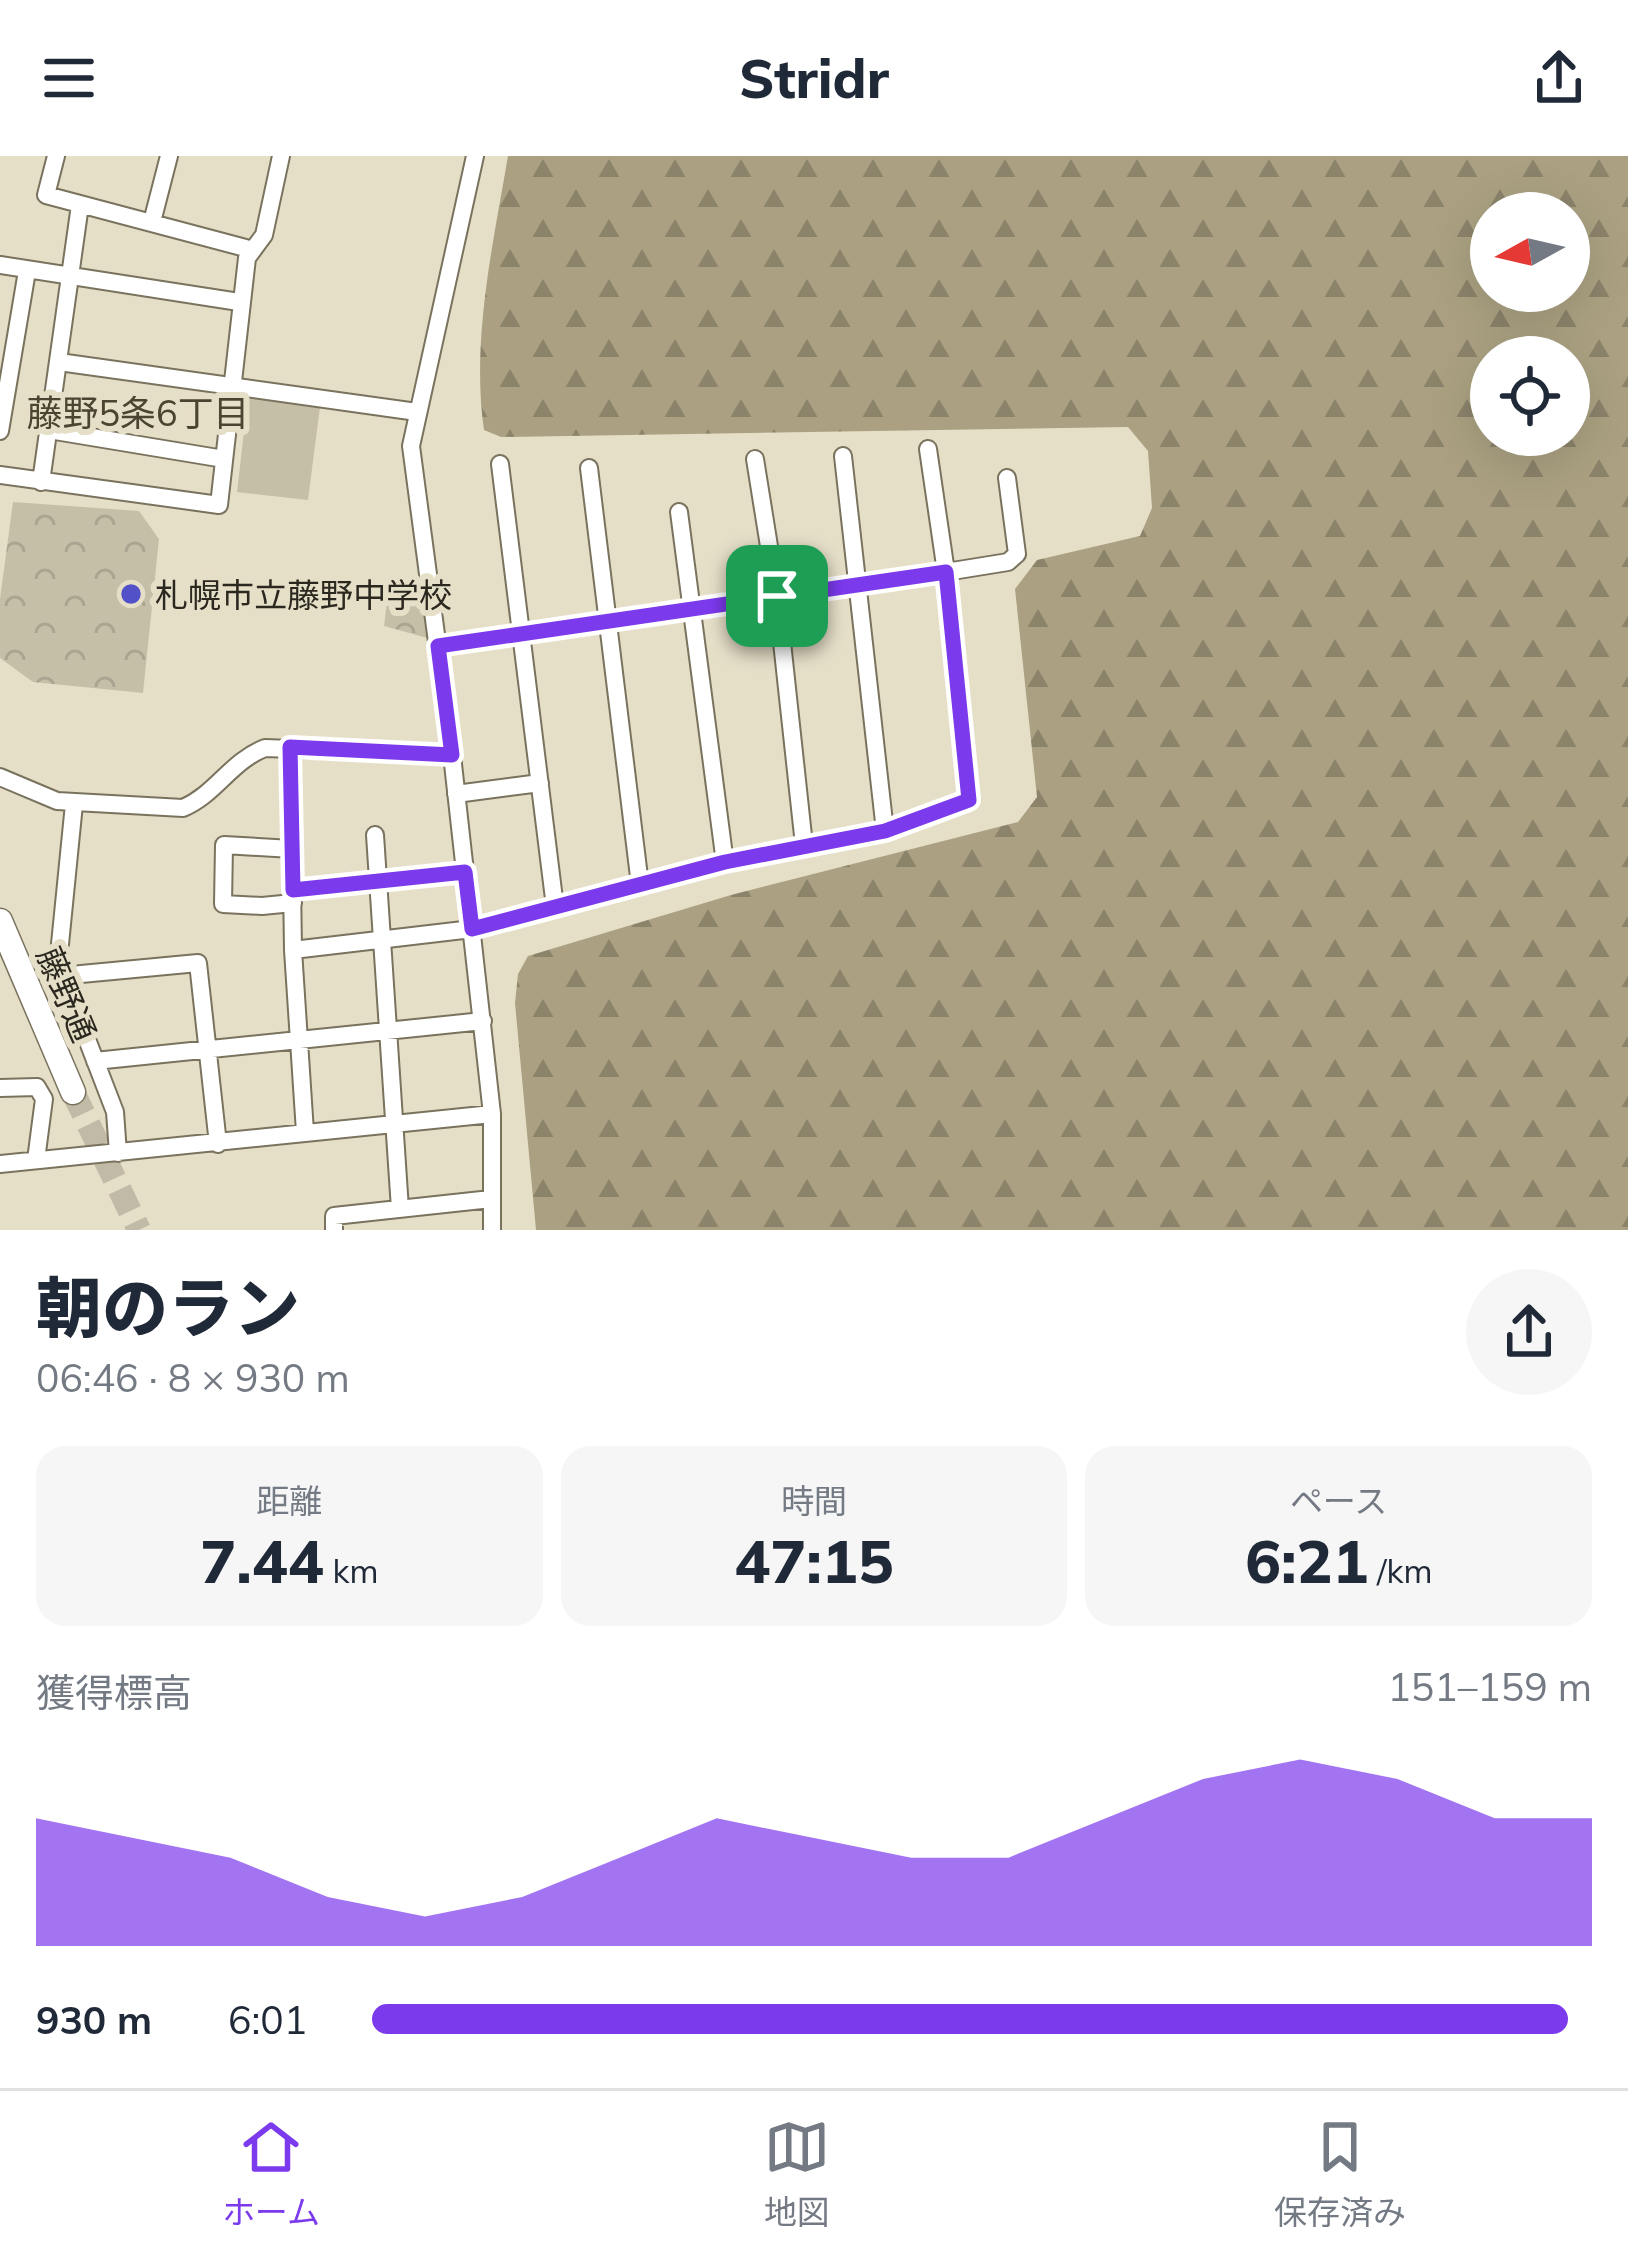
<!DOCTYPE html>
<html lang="ja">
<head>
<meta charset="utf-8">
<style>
  :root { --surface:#fff; --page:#f6f6f7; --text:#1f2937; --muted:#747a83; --line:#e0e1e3; --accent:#7c3aed }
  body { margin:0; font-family:Mulish,"Noto Sans JP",sans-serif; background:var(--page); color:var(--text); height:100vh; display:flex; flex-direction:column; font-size:45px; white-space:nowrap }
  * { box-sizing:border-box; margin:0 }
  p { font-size:39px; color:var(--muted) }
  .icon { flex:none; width:66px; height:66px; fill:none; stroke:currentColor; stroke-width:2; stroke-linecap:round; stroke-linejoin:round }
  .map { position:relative; height:1074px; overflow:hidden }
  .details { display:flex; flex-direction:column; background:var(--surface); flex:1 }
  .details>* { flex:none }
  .needle { width:78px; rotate:262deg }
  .buttons { position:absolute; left:1470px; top:36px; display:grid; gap:24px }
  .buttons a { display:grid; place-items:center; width:120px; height:120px; border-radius:50%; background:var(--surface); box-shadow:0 12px 48px #0002; font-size:60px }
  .pin { position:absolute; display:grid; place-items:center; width:102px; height:102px; color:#fff; margin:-51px; border-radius:24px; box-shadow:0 6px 18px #0006 }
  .round { display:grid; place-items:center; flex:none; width:126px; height:126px; border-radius:63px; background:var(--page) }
  .summary { display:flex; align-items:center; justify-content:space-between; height:204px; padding:0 36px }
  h1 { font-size:66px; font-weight:800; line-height:90px }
  .figures { display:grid; grid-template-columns:repeat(3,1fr); gap:18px; height:204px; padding:12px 36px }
  .figures div { display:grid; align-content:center; border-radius:30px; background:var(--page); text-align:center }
  .figures b { font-size:60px; font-weight:800 }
  .figures small { font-size:33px; font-weight:400 }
  .figures p { font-size:33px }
  .chart { height:336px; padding:24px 36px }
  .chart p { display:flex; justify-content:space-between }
  .chart svg { width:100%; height:216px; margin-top:12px; fill:var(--accent); opacity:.7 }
  ul { padding:0 36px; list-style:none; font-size:39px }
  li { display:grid; grid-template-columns:192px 144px 1fr; align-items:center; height:90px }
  li i { height:30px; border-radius:15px; background:var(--accent) }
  header { display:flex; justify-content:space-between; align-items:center; height:156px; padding:0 36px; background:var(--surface); font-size:54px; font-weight:800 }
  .tabs { display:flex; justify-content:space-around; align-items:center; height:168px; border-top:3px solid var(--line); background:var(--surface); font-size:33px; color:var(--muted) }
  .tabs a { display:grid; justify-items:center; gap:6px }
  .tabs .on { color:var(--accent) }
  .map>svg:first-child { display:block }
</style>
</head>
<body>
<header><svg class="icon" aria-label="menu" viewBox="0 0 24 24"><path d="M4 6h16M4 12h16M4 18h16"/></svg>Stridr<svg class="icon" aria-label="share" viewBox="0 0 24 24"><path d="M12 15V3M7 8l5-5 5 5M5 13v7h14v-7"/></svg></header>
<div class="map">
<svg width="1628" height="1074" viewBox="0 0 1628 1074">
  <defs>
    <pattern id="forest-firs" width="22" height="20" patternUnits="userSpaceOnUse" patternTransform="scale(3)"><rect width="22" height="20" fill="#aba182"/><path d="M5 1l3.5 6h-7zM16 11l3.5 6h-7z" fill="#8b836a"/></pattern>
    <pattern id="park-crowns" width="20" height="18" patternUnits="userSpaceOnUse" patternTransform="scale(3)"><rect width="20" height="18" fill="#c6bfa8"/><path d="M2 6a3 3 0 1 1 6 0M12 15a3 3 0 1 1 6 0" fill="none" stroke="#aaa490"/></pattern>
  </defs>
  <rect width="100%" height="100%" fill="#e6dfc8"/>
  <!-- forest -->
  <path fill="url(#forest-firs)" fill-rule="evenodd" d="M 508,0 L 1628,0 L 1628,1074 L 536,1074 L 515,847 L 518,818 L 528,800 L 731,739 L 1018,666 L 1037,641 L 1015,433 L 1037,404 L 1140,380 L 1152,352 L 1148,295 L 1128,271 L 501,281 L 484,274 C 471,185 493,88 508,0 ZM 1491,57 L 1569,57 L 1569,135 L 1491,135 ZM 1491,201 L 1569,201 L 1569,279 L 1491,279 Z"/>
  <!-- park -->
  <path fill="url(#park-crowns)" d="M 13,346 L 139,355 L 159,383 L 143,537 L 33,526 L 0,502 L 0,443 Z
    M 423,426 L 423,429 L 416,431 L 417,436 L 424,435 L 431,483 L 384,470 L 389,430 Z"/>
  <!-- pitch -->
  <path fill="#c6bfa8" d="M 248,241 L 320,251 L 308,344 L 237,336 Z"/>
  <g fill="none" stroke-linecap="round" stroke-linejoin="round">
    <!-- secondary-tunnel -->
    <path stroke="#c1baa6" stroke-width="24" stroke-dasharray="24 12" stroke-linecap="butt" d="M 73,936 L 139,1074"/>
    <!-- street casing -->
    <g stroke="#79725d" stroke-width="20">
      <path id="street" d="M 56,0 L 46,39 L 253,94
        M 152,66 L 169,0
        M 0,109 L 239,146
        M 59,206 L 417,256
        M 49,274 L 224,303
        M 0,275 L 27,115
        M 928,293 L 946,416 L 1008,406 L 1017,398 L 1007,322
        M 843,300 L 885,675
        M 755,303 L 777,440 L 804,689
        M 500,308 L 555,751
        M 589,312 L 640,729
        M 0,319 L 219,349 L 247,102 L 264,79 L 281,0
        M 41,326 L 80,49
        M 679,356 L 725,707
        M 290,591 L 293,794 L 305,976
        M 452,599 L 411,290 L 475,0
        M 0,621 L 57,645 L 183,652 C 216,638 231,605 265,592 L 452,599 L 492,958 L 492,1074
        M 456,638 L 540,627
        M 74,648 L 58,808 L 115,956 L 118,997
        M 375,679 L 400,1053
        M 292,693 L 224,689 L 223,748 L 262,750 L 293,747
        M 293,734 L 465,716
        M 293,794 L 472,773 L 725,707 L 885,675 L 969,644 L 946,416 L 438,490
        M 60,820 L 198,807 L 218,988
        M 95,905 L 483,865
        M 0,932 L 37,931 L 44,943 L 36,1004
        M 0,1008 L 492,958
        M 334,1074 L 334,1060 L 491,1043"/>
    </g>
    <!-- secondary casing -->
    <g stroke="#79725d" stroke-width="27">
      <path id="secondary" d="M 0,765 L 73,936"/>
    </g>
    <!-- street -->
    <use href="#street" stroke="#fff" stroke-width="16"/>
    <!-- secondary -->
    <use href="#secondary" stroke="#fff" stroke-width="24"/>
  </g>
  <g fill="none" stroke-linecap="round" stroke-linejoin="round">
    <!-- route casing -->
    <g stroke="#fff" stroke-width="24">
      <path id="route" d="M 946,416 L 969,644 L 885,675 L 725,706 L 472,773 L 465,716 L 293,734 L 290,591 L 452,599 L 438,490 Z"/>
    </g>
    <!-- route -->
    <use href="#route" stroke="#7c3aed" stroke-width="15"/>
  </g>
  <!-- markers -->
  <circle fill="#5251c8" stroke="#e6dfc8" stroke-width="4.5" cx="131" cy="438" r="12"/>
  <g text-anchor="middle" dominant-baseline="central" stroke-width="12" stroke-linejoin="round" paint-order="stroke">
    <!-- poi labels -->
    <g font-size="33" fill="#2b281f" stroke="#e6dfc8" text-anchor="start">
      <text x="155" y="438">札幌市立藤野中学校</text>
    </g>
    <!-- street labels -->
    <g font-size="33" fill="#2b281f" stroke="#e6dfc8">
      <text transform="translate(67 838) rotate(67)">藤野通</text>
    </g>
    <!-- neighbourhood labels -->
    <g font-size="36" fill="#4a4431" stroke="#e6dfc8">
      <text x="138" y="256">藤野5条6丁目</text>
    </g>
  </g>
</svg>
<div class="buttons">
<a><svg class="needle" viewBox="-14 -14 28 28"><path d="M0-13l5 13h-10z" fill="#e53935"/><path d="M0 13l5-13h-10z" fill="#747a83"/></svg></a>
<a><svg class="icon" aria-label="locate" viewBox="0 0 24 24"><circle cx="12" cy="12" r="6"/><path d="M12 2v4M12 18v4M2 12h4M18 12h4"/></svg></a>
</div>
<div class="pin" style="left:777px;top:440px;background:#1e9e55"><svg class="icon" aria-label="arrive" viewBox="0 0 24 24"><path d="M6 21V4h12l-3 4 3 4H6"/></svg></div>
</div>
<section class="details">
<div class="summary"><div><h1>朝のラン</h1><p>06:46 · 8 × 930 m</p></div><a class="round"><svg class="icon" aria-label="share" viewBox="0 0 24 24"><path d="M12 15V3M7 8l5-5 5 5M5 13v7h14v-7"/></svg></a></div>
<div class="figures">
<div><p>距離</p><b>7.44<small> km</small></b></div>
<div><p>時間</p><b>47:15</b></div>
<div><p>ペース</p><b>6:21<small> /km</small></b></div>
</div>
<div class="chart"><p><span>獲得標高</span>151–159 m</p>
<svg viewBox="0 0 160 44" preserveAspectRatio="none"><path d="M0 44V18L10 22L20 26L30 34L40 38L50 34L60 26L70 18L80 22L90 26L100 26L110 18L120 10L130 6L140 10L150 18L160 18V44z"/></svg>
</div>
<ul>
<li><b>930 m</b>6:01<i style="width:98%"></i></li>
</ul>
</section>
<nav class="tabs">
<a class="on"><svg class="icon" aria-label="home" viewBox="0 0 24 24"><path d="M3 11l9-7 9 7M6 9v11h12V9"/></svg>ホーム</a>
<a><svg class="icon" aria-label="map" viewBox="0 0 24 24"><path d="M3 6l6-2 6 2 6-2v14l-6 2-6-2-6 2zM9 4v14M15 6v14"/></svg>地図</a>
<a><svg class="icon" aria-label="saved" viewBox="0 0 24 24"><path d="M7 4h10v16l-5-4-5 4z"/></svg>保存済み</a>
</nav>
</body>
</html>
